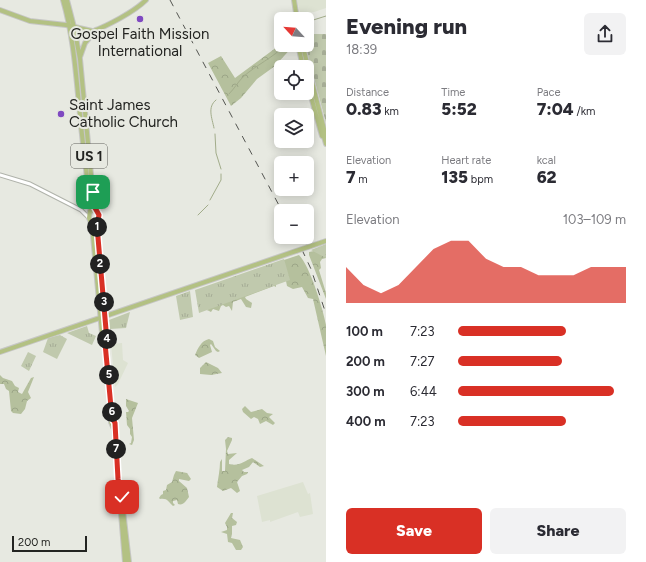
<!DOCTYPE html>
<html lang="en">
<head>
<meta charset="utf-8">
<style>
  :root { --surface:#fff; --page:#f2f2f3; --text:#2b2b33; --muted:#7c7c81; --accent:#d93025 }
  body { margin:0; font-family:Figtree,sans-serif; background:var(--page); color:var(--text); height:100vh; display:flex; flex-direction:column; font-size:15px; white-space:nowrap }
  * { box-sizing:border-box; margin:0 }
  p { font-size:13px; color:var(--muted) }
  .icon { flex:none; width:22px; height:22px; fill:none; stroke:currentColor; stroke-width:2; stroke-linecap:round; stroke-linejoin:round }
  .map { position:relative; flex:1; overflow:hidden }
  .sheet { display:flex; flex-direction:column; background:var(--surface); width:320px }
  .sheet>* { flex:none }
  .needle { width:26px; rotate:296deg }
  .tools { position:absolute; left:274px; top:12px; display:grid; gap:8px }
  .tools a { display:grid; place-items:center; width:40px; height:40px; border-radius:6px; background:var(--surface); box-shadow:0 2px 10px #0003; font-size:20px }
  .scale { position:absolute; left:12px; bottom:10px; width:75px; box-sizing:border-box; padding-left:4px; border:2px solid #232421; border-top:0; font-size:11px; line-height:14px; white-space:nowrap; color:#232421; -webkit-text-stroke:3px #e7e9e1; paint-order:stroke }
  .pin { position:absolute; display:grid; place-items:center; width:34px; height:34px; color:#fff; margin:-17px; border-radius:8px; box-shadow:0 2px 6px #0006 }
  .km { position:absolute; width:20px; height:20px; margin:-10px; border-radius:50%; background:#222; color:#fff; font-size:11px; line-height:20px; text-align:center }
  .round { display:grid; place-items:center; flex:none; width:42px; height:42px; border-radius:6px; background:var(--page) }
  .head { display:flex; align-items:center; justify-content:space-between; height:68px; padding:0 20px }
  h1 { font-size:22px; font-weight:800; line-height:30px }
  .metrics { display:grid; grid-template-columns:repeat(3,1fr); gap:6px; height:68px; padding:4px 20px }
  .metrics div { display:grid; align-content:center }
  .metrics b { font-size:17px; font-weight:800 }
  .metrics small { font-size:11px; font-weight:400 }
  .metrics p { font-size:11px }
  .chart { height:112px; padding:8px 20px }
  .chart p { display:flex; justify-content:space-between }
  .chart svg { width:100%; height:72px; margin-top:4px; fill:var(--accent); opacity:.7 }
  .button { display:flex; gap:8px; margin-top:auto; padding:8px 20px }
  .button a { flex:1; height:46px; border-radius:6px; background:var(--accent); color:#fff; font-size:16px; font-weight:800; line-height:46px; text-align:center }
  .button a+a { background:var(--page); color:var(--text) }
  ul { padding:0 20px; list-style:none; font-size:13px }
  li { display:grid; grid-template-columns:64px 48px 1fr; align-items:center; height:30px }
  li i { height:10px; border-radius:5px; background:var(--accent) }
  main { display:flex; flex:1; min-height:0 }
  .map>svg:first-child { display:block }
</style>
</head>
<body>
<main>
<div class="map">
<svg width="326" height="562" viewBox="0 0 326 562">
  <defs>
    <pattern id="forest-crowns" width="20" height="18" patternUnits="userSpaceOnUse"><rect width="20" height="18" fill="#b5c09d"/><path d="M2 6a3 3 0 1 1 6 0M12 15a3 3 0 1 1 6 0" fill="none" stroke="#9ba587"/></pattern>
    <pattern id="cemetery-stones" width="16" height="16" patternUnits="userSpaceOnUse"><rect width="16" height="16" fill="#c0c9ad"/><path d="M2 7V4a2 2 0 0 1 4 0v3zM10 15v-3a2 2 0 0 1 4 0v3z" fill="#a5ac95"/></pattern>
    <pattern id="park-tufts" width="24" height="20" patternUnits="userSpaceOnUse"><rect width="24" height="20" fill="#c0c9ad"/><path d="M3 7l-1-3M5 7V3M7 7l1-3M15 17l-1-3M17 17v-4M19 17l1-3" fill="none" stroke="#a5ac95"/></pattern>
  </defs>
  <rect width="100%" height="100%" fill="#e7e9e1"/>
  <!-- built -->
  <path fill="#dde2d2" d="M 297,0 L 326,0 L 326,8 L 314,12 L 300,13 Z
    M 122,343 L 123,360 L 128,363 L 118,384 L 115,387 L 111,344 Z
    M 303,482 L 308,494 L 310,493 L 313,514 L 300,517 L 298,512 L 270,522 L 270,520 L 262,522 L 257,496 Z"/>
  <!-- forest -->
  <path fill="url(#forest-crowns)" d="M 281,44 L 294,45 L 275,66 L 257,79 L 241,98 L 231,106 L 208,63 L 221,56 L 235,78 Z
    M 314,251 L 326,253 L 326,258 L 322,259 L 320,262 L 321,268 L 319,270 L 326,293 L 326,299 L 309,255 L 309,252 Z
    M 299,255 C 310,266 323,309 326,325 C 326,335 326,346 326,356 L 313,299 L 308,298 L 302,287 L 293,289 L 287,286 L 286,281 L 276,284 L 276,287 L 274,286 L 245,297 L 246,299 L 252,303 L 251,308 L 246,307 L 241,299 L 233,302 L 232,311 L 229,306 L 226,307 L 223,305 L 221,306 L 219,311 L 213,309 L 211,312 L 207,310 L 275,263 Z
    M 209,339 L 213,341 L 215,347 L 220,351 L 218,352 L 216,351 L 211,344 L 210,345 L 212,352 L 199,358 L 195,355 C 198,348 201,341 209,339 Z
    M 206,362 L 218,368 L 222,373 L 211,375 L 200,374 L 200,368 Z
    M 0,375 L 3,378 L 12,381 L 15,386 L 19,388 L 18,392 L 22,394 L 31,378 L 34,377 L 28,392 L 31,398 L 27,401 L 25,409 L 21,414 L 13,413 L 11,411 L 9,391 L 6,389 L 4,384 L 0,384 Z
    M 126,399 L 138,403 L 132,418 L 134,440 L 132,445 L 129,444 L 131,443 L 132,437 L 130,434 L 130,429 L 127,425 L 126,412 L 128,412 L 129,411 L 126,406 Z
    M 245,406 L 251,412 L 262,409 L 267,413 L 273,414 L 269,417 L 275,423 L 273,425 L 266,421 L 260,424 L 258,419 L 254,417 L 251,419 L 243,412 L 242,409 Z
    M 228,437 L 232,438 L 232,440 L 227,451 L 228,454 L 237,453 L 229,460 L 229,464 C 239,467 244,461 252,458 L 264,466 L 260,467 L 253,462 L 249,467 L 242,470 L 244,472 L 248,472 L 247,474 L 242,476 L 237,482 L 240,491 L 237,493 L 231,488 L 223,491 L 217,487 C 218,478 220,470 220,462 L 222,459 L 222,471 L 225,471 L 226,449 L 225,440 Z
    M 176,471 L 187,473 L 191,479 L 189,481 L 179,479 L 179,481 L 187,488 L 189,497 C 186,501 183,506 178,504 L 177,500 L 173,501 L 173,503 L 175,505 L 173,506 C 168,502 168,498 160,499 L 159,498 L 161,495 L 163,494 L 163,491 L 166,490 L 167,485 L 172,482 L 174,475 Z
    M 231,513 L 233,513 L 232,518 L 237,522 L 236,525 L 232,526 L 232,534 L 231,538 L 240,540 L 243,547 L 241,550 L 236,550 L 232,543 L 228,542 L 227,534 L 221,532 L 227,530 L 227,527 L 225,523 Z"/>
  <!-- cemetery -->
  <path fill="url(#cemetery-stones)" d="M 307,34 L 326,34 L 326,123 L 306,48 Z"/>
  <!-- park -->
  <path fill="url(#park-tufts)" d="M 326,244 L 326,258 L 311,250 Z
    M 284,259 L 290,280 L 199,313 L 195,290 Z
    M 190,291 L 193,317 L 180,320 L 176,296 Z
    M 130,312 L 126,328 L 110,329 L 109,320 Z
    M 87,326 L 89,333 L 96,336 L 92,345 L 67,333 Z
    M 60,335 L 67,339 L 57,359 L 43,352 L 48,338 Z
    M 28,352 L 36,356 L 29,371 L 21,366 Z"/>
  <g fill="none" stroke-linecap="round" stroke-linejoin="round">
    <!-- stream -->
    <path stroke="#a2ac8a" stroke-width="1" d="M 307,22 L 326,16
      M 229,94 C 234,89 238,82 243,77 C 256,65 273,58 285,45
      M 214,128 C 212,118 207,107 216,100
      M 215,134 L 216,153 L 221,169
      M 210,200 L 221,180 L 221,174
      M 198,215 L 208,205"/>
    <!-- minor casing -->
    <g stroke="#b0b3ab" stroke-width="5">
      <path id="minor" d="M 0,175 L 30,184 L 81,210 L 89,218"/>
    </g>
    <!-- major casing -->
    <g stroke="#c6c6c5" stroke-width="6">
      <path id="major" d="M 63,0 C 74,38 76,76 80,115 C 83,147 87,178 91,210
        M 67,0 L 74,27 L 80,59 L 94,206 L 99,215 L 97,221 L 91,221
        M 294,0 L 297,19
        M 0,10 L 30,21 L 66,25 L 92,31
        M 91,32 C 107,26 134,12 146,0
        M 300,45 L 299,49 L 303,67
        M 301,45 L 303,47 L 325,133 L 324,137
        M 80,57 L 85,43 L 96,30
        M 307,82 L 322,136 L 324,137 L 326,144
        M 96,210 L 90,211 L 89,218 L 92,225 L 102,333 L 103,341 L 105,343 L 112,418 L 111,422 L 114,429
        M 97,221 L 107,341 L 105,343
        M 308,247 L 326,241
        M 0,352 L 296,251
        M 114,427 L 125,562
        M 120,485 L 129,562"/>
    </g>
    <!-- minor -->
    <use href="#minor" stroke="#fff" stroke-width="3"/>
    <!-- major -->
    <use href="#major" stroke="#b3c183" stroke-width="4"/>
    <!-- rail -->
    <path stroke="#545551" stroke-width="1" stroke-dasharray="7 7" stroke-linecap="butt" d="M 170,0 L 282,211
      M 296,237 L 311,269 L 326,314"/>
    <!-- major-bridge casing -->
    <g stroke="#c6c6c5" stroke-width="6" stroke-linecap="butt">
      <path id="major-bridge" d="M 296,251 L 308,247"/>
    </g>
    <!-- major-bridge -->
    <use href="#major-bridge" stroke="#b3c183" stroke-width="4"/>
  </g>
  <g fill="none" stroke-linecap="round" stroke-linejoin="round">
    <!-- route casing -->
    <g stroke="#fff" stroke-width="8">
      <path id="route" d="M 93,192 L 94,206 L 99,215 L 97,226 L 107,341 L 105,343 L 112,418 L 115,423 L 118,479 L 122,497"/>
    </g>
    <!-- route -->
    <use href="#route" stroke="#d93025" stroke-width="5"/>
  </g>
  <!-- markers -->
  <g fill="#7f49c1" stroke="#e7e9e1" stroke-width="1.5">
    <circle cx="140" cy="19" r="4"/>
    <circle cx="61" cy="114" r="4"/>
  </g>
  <g text-anchor="middle" dominant-baseline="central" stroke-width="4" stroke-linejoin="round" paint-order="stroke">
    <!-- shield labels -->
    <rect fill="#e7e9e1" stroke="#5e5f5b" stroke-width="1" x="71" y="144" width="36" height="24" rx="3"/>
    <g font-size="14" font-weight="bold" fill="#232421">
      <text x="89" y="156">US 1</text>
    </g>
    <!-- poi labels -->
    <g font-size="15" fill="#232421" stroke="#e7e9e1">
      <text x="140" y="34">Gospel Faith Mission<tspan x="140" dy="17">International</tspan></text>
      <text x="69" y="105" text-anchor="start">Saint James<tspan x="69" dy="17">Catholic Church</tspan></text>
    </g>
  </g>
</svg>
<div class="tools">
<a><svg class="needle" viewBox="-14 -14 28 28"><path d="M0-13l5 13h-10z" fill="#e53935"/><path d="M0 13l5-13h-10z" fill="#7c7c81"/></svg></a>
<a><svg class="icon" aria-label="locate" viewBox="0 0 24 24"><circle cx="12" cy="12" r="6"/><path d="M12 2v4M12 18v4M2 12h4M18 12h4"/></svg></a>
<a><svg class="icon" aria-label="layers" viewBox="0 0 24 24"><path d="M12 4l9 5-9 5-9-5zM3 14l9 5 9-5"/></svg></a>
<a>+</a>
<a>−</a>
</div>
<div class="scale">200 m</div>
<div class="pin" style="left:93px;top:192px;background:#1e9e55"><svg class="icon" aria-label="arrive" viewBox="0 0 24 24"><path d="M6 21V4h12l-3 4 3 4H6"/></svg></div>
<div class="pin" style="left:122px;top:497px;background:#d93025"><svg class="icon" aria-label="check" viewBox="0 0 24 24"><path d="M5 12l5 5 9-10"/></svg></div>
<b class="km" style="left:97px;top:227px">1</b>
<b class="km" style="left:100px;top:264px">2</b>
<b class="km" style="left:104px;top:302px">3</b>
<b class="km" style="left:107px;top:339px">4</b>
<b class="km" style="left:109px;top:375px">5</b>
<b class="km" style="left:112px;top:412px">6</b>
<b class="km" style="left:116px;top:449px">7</b>
</div>
<section class="sheet">
<div class="head"><div><h1>Evening run</h1><p>18:39</p></div><a class="round"><svg class="icon" aria-label="share" viewBox="0 0 24 24"><path d="M12 15V3M7 8l5-5 5 5M5 13v7h14v-7"/></svg></a></div>
<div class="metrics">
<div><p>Distance</p><b>0.83<small> km</small></b></div>
<div><p>Time</p><b>5:52</b></div>
<div><p>Pace</p><b>7:04<small> /km</small></b></div>
</div>
<div class="metrics">
<div><p>Elevation</p><b>7<small> m</small></b></div>
<div><p>Heart rate</p><b>135<small> bpm</small></b></div>
<div><p>kcal</p><b>62</b></div>
</div>
<div class="chart"><p><span>Elevation</span>103–109 m</p>
<svg viewBox="0 0 160 44" preserveAspectRatio="none"><path d="M0 44V22L10 33L20 38L30 33L40 22L50 11L60 6L70 6L80 17L90 22L100 22L110 27L120 27L130 27L140 22L150 22L160 22V44z"/></svg>
</div>
<ul>
<li><b>100 m</b>7:23<i style="width:64%"></i></li>
<li><b>200 m</b>7:27<i style="width:62%"></i></li>
<li><b>300 m</b>6:44<i style="width:93%"></i></li>
<li><b>400 m</b>7:23<i style="width:64%"></i></li>
</ul>
<div class="button"><a>Save</a><a>Share</a></div>
</section>
</main>
</body>
</html>
